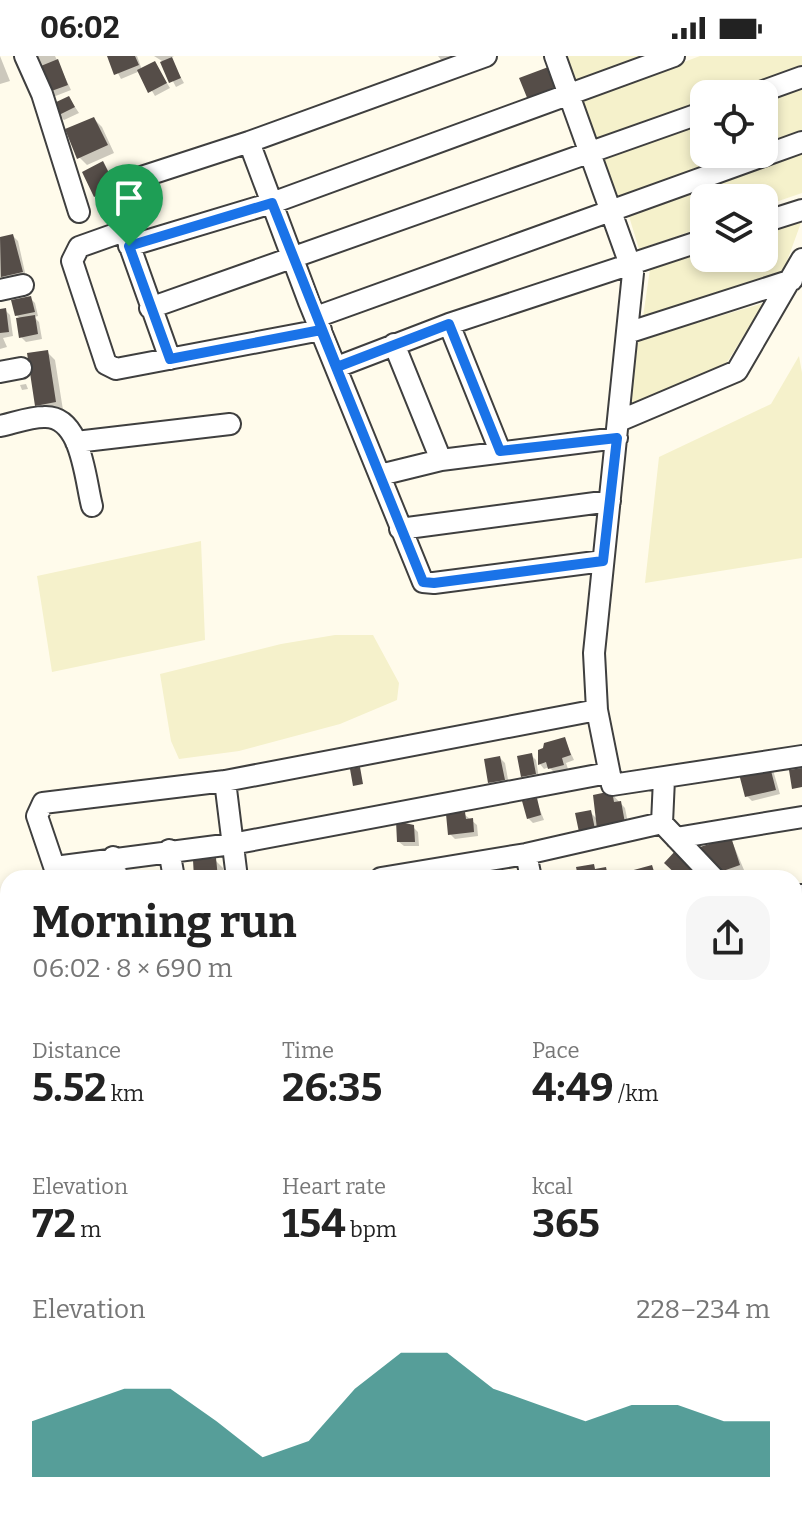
<!DOCTYPE html>
<html lang="en">
<head>
<meta charset="utf-8">
<style>
  :root { --surface:#fff; --page:#f6f6f6; --text:#222; --muted:#767676; --accent:#0f766e }
  body { margin:0; font-family:Bitter,serif; background:var(--page); color:var(--text); height:100vh; display:flex; flex-direction:column; font-size:30px; white-space:nowrap }
  * { box-sizing:border-box; margin:0 }
  p { font-size:26px; color:var(--muted) }
  .icon { flex:none; width:44px; height:44px; fill:none; stroke:currentColor; stroke-width:2; stroke-linecap:round; stroke-linejoin:round }
  .map { position:relative; flex:1; overflow:hidden }
  .drawer { position:absolute; left:0px; top:814px; width:802px; height:650px; display:flex; flex-direction:column; background:var(--surface); border-radius:24px 24px 0 0; box-shadow:0 4px 12px #0003 }
  .drawer>* { flex:none }
  .buttons { position:absolute; left:690px; top:24px; display:grid; gap:16px }
  .buttons a { display:grid; place-items:center; width:88px; height:88px; border-radius:16px; background:var(--surface); box-shadow:0 4px 12px #0003; font-size:40px }
  .pin { position:absolute; display:grid; place-items:center; width:68px; height:68px; color:#fff; margin:-82px -34px; border-radius:50% 50% 50% 0; rotate:-45deg; box-shadow:0 0 8px #0007 }
  .pin .icon { rotate:45deg }
  .round { display:grid; place-items:center; flex:none; width:84px; height:84px; border-radius:24px; background:var(--page) }
  .summary { display:flex; align-items:center; justify-content:space-between; height:136px; padding:0 32px }
  h1 { font-size:44px; font-weight:700; line-height:60px }
  .figures { display:grid; grid-template-columns:repeat(3,1fr); gap:12px; height:136px; padding:8px 32px }
  .figures div { display:grid; align-content:center }
  .figures b { font-size:40px; font-weight:700 }
  .figures small { font-size:22px; font-weight:400 }
  .figures p { font-size:22px }
  .chart { height:224px; padding:16px 32px }
  .chart p { display:flex; justify-content:space-between }
  .chart svg { width:100%; height:144px; margin-top:8px; fill:var(--accent); opacity:.7 }
  .status { display:flex; justify-content:space-between; align-items:center; height:56px; padding:0 40px; background:var(--surface); direction:ltr }
  .status svg { height:22px; fill:currentColor }
  .map>svg:first-child { display:block }
</style>
</head>
<body>
<div class="status"><b>06:02</b><svg viewBox="0 0 49 12"><path d="M0 12V9h3v3zM5 12V6h3v6zM10 12V3h3v9zM15 12V0h3v12zM26 1h20v11H26zM47 4h2v5h-2z"/></svg></div>
<div class="map">
<svg width="802" height="1463" viewBox="0 0 802 1463">
  <rect width="100%" height="100%" fill="#fffbeb"/>
  <!-- farmland -->
  <path fill="#f5f1cb" d="M 563,0 L 650,0 L 575,28 Z
    M 700,0 L 802,0 L 802,9 L 722,38 L 704,38 L 704,45 L 597,84 L 583,44 Z
    M 802,30 L 802,78 L 764,92 L 764,43 Z
    M 704,64 L 704,98 L 749,98 L 619,146 L 598,102 Z
    M 802,98 L 802,137 L 764,150 L 764,142 L 704,142 L 704,171 L 639,193 L 628,157 Z
    M 802,164 L 783,216 L 643,261 L 650,213 L 704,195 L 704,202 L 764,202 L 764,176 Z
    M 764,247 L 726,308 L 630,348 L 638,284 Z
    M 799,300 L 802,317 L 802,502 L 645,527 L 659,401 L 771,348 Z
    M 201,485 L 205,584 L 52,616 L 37,520 Z
    M 335,579 L 373,579 L 399,627 L 397,644 L 340,668 L 239,695 L 179,703 L 171,685 L 160,618 L 281,588 Z"/>
  <!-- green -->
  <path fill="#d1e9b5" d="M 802,902 L 802,1406 L 794,1396 L 794,904 Z
    M 794,1408 L 802,1416 L 802,1463 L 439,1463 L 434,1456 L 794,1456 Z"/>
  <!-- water -->
  <path fill="#afddf7" stroke="#3594cf" stroke-width="2" d="M 0,1087 L 8,1096 L 8,1456 L 303,1456 L 309,1463 L 0,1463 Z"/>
  <!-- shadow -->
  <path fill="#0003" d="M 0,0 L 10,25 L 0,28 Z
    M 33,0 L 55,0 L 71,34 L 53,41 Z
    M 109,0 L 137,0 L 142,14 L 155,8 L 170,32 L 155,40 L 140,15 L 121,23 Z
    M 154,0 L 174,0 L 170,2 L 184,27 L 176,31 L 162,5 Z
    M 438,0 L 464,0 L 443,6 Z
    M 69,42 L 79,57 L 64,64 L 59,59 Z
    M 94,63 L 102,71 L 114,97 L 87,109 L 79,101 Z
    M 103,108 L 120,136 L 101,145 L 96,140 Z
    M 13,180 L 18,185 L 26,221 L 8,225 L 0,221 L 0,183 Z
    M 30,242 L 35,247 L 38,260 L 34,261 L 39,266 L 42,283 L 26,286 L 21,281 L 21,263 L 16,259 Z
    M 5,254 L 10,259 L 13,280 L 3,282 L 7,291 L 0,293 L 0,255 Z
    M 47,296 L 55,304 L 63,354 L 45,357 L 37,349 Z
    M 26,328 L 28,333 L 22,334 L 20,329 Z
    M 564,683 L 574,704 L 566,707 L 568,713 L 555,717 L 549,711 L 544,713 L 540,708 Z
    M 531,699 L 536,704 L 539,722 L 528,725 L 523,720 Z
    M 500,702 L 505,707 L 509,729 L 495,731 L 490,726 Z
    M 773,714 L 780,738 L 752,745 L 747,740 L 741,716 Z
    M 612,738 L 625,752 L 629,772 L 586,780 L 590,756 L 598,764 Z
    M 536,744 L 544,764 L 533,767 L 528,762 Z
    M 464,758 L 477,769 L 478,780 L 455,783 L 450,778 Z
    M 413,771 L 418,776 L 419,790 L 404,790 L 399,786 Z
    M 731,783 L 744,814 L 729,818 L 704,792 Z
    M 215,804 L 223,812 L 224,822 L 196,822 Z"/>
  <!-- building -->
  <path fill="#554d48" d="M 107,0 L 135,0 L 139,9 L 114,19 Z
    M 172,1 L 181,22 L 169,27 L 160,6 Z
    M 58,3 L 68,29 L 46,37 L 36,12 Z
    M 155,5 L 167,27 L 148,37 L 137,14 Z
    M 551,10 L 560,32 L 528,44 L 519,22 Z
    M 69,40 L 75,51 L 57,60 L 52,48 Z
    M 94,61 L 108,89 L 77,103 L 65,73 Z
    M 103,105 L 116,131 L 94,141 L 82,116 Z
    M 13,178 L 23,216 L 1,221 L 0,181 Z
    M 31,240 L 35,256 L 15,260 L 11,244 Z
    M 6,252 L 9,276 L 0,277 L 0,253 Z
    M 35,259 L 38,278 L 19,282 L 16,262 Z
    M 48,294 L 56,346 L 35,350 L 27,297 Z
    M 565,681 L 571,699 L 562,702 L 564,709 L 548,713 L 546,706 L 538,709 L 538,694 L 543,692 L 544,687 Z
    M 532,697 L 536,718 L 521,721 L 517,700 Z
    M 500,700 L 505,724 L 488,727 L 484,703 Z
    M 769,707 L 776,734 L 745,741 L 738,714 Z
    M 360,711 L 363,728 L 353,730 L 350,713 Z
    M 802,712 L 802,731 L 792,733 L 789,714 Z
    M 612,735 L 614,746 L 621,745 L 625,767 L 597,773 L 593,739 Z
    M 537,742 L 541,759 L 527,763 L 522,745 Z
    M 591,754 L 595,773 L 579,776 L 575,757 Z
    M 465,756 L 466,763 L 473,762 L 474,776 L 448,779 L 446,758 Z
    M 396,765 L 414,769 L 415,786 L 397,786 Z
    M 731,781 L 740,809 L 723,815 L 700,791 Z
    M 678,792 L 710,822 L 680,822 L 664,807 Z
    M 216,802 L 218,822 L 194,822 L 193,804 Z
    M 594,808 L 595,813 L 606,811 L 608,821 L 652,809 L 656,822 L 565,822 L 565,818 L 577,816 L 576,811 Z
    M 498,811 L 500,822 L 485,822 L 484,813 Z"/>
  <g fill="none" stroke-linecap="round" stroke-linejoin="round">
    <!-- minor casing -->
    <g stroke="#3f3f3f" stroke-width="24">
      <path id="minor" d="M 25,0 L 42,38 L 79,156
        M 555,0 L 633,217 L 594,597 L 597,654
        M 755,38 L 802,21
        M 249,86 L 309,246 L 423,526 L 434,527 L 603,505
        M 764,166 L 802,154
        M 124,175 L 79,191 L 72,205 L 106,308 L 116,313 L 321,274
        M 129,190 L 272,147 L 674,0
        M 0,234 L 23,229
        M 150,252 L 704,56
        M 316,261 L 802,86
        M 449,268 L 500,395
        M 627,277 L 792,224
        M 394,288 L 441,404
        M 170,303 L 113,143 L 115,133 L 123,127 L 249,86 L 486,0
        M 337,311 L 449,268 L 704,184
        M 0,316 L 21,312
        M 619,365 L 737,315 L 802,203
        M 0,370 C 14,367 30,361 44,361 C 82,359 85,424 92,450
        M 76,386 L 230,368
        M 380,419 L 441,404 L 617,382
        M 400,473 L 610,445
        M 664,723 L 662,767 L 714,822
        M 225,725 L 237,822
        M 676,782 L 802,761
        M 169,794 L 174,822
        M 526,798 L 531,822
        M 113,801 L 117,822
        M 55,811 L 232,788 L 608,717
        M 58,822 L 37,760 L 43,747 L 225,725 L 597,654 L 612,729 L 802,700
        M 381,822 L 526,798 L 662,767
        M 794,840 L 802,839
        M 0,1086 L 8,1095
        M 362,1456 L 368,1463"/>
    </g>
    <!-- minor -->
    <use href="#minor" stroke="#fff" stroke-width="20"/>
  </g>
  <g fill="none" stroke-linecap="round" stroke-linejoin="round">
    <!-- route casing -->
    <g stroke="#fff" stroke-width="16">
      <path id="route" d="M 129,190 L 170,303 L 321,274 L 423,526 L 434,527 L 603,505 L 617,382 L 500,395 L 449,268 L 337,311 L 272,147 L 129,190"/>
    </g>
    <!-- route -->
    <use href="#route" stroke="#1a73e8" stroke-width="10"/>
  </g>
</svg>
<div class="buttons">
<a><svg class="icon" aria-label="locate" viewBox="0 0 24 24"><circle cx="12" cy="12" r="6"/><path d="M12 2v4M12 18v4M2 12h4M18 12h4"/></svg></a>
<a><svg class="icon" aria-label="layers" viewBox="0 0 24 24"><path d="M12 4l9 5-9 5-9-5zM3 14l9 5 9-5"/></svg></a>
</div>
<div class="pin" style="left:129px;top:190px;background:#1e9e55"><svg class="icon" aria-label="arrive" viewBox="0 0 24 24"><path d="M6 21V4h12l-3 4 3 4H6"/></svg></div>
<section class="drawer">
<div class="summary"><div><h1>Morning run</h1><p>06:02 · 8 × 690 m</p></div><a class="round"><svg class="icon" aria-label="share" viewBox="0 0 24 24"><path d="M12 15V3M7 8l5-5 5 5M5 13v7h14v-7"/></svg></a></div>
<div class="figures">
<div><p>Distance</p><b>5.52<small> km</small></b></div>
<div><p>Time</p><b>26:35</b></div>
<div><p>Pace</p><b>4:49<small> /km</small></b></div>
</div>
<div class="figures">
<div><p>Elevation</p><b>72<small> m</small></b></div>
<div><p>Heart rate</p><b>154<small> bpm</small></b></div>
<div><p>kcal</p><b>365</b></div>
</div>
<div class="chart"><p><span>Elevation</span>228–234 m</p>
<svg viewBox="0 0 160 44" preserveAspectRatio="none"><path d="M0 44V27L10 22L20 17L30 17L40 27L50 38L60 33L70 17L80 6L90 6L100 17L110 22L120 27L130 22L140 22L150 27L160 27V44z"/></svg>
</div>
</section>
</div>
</body>
</html>
